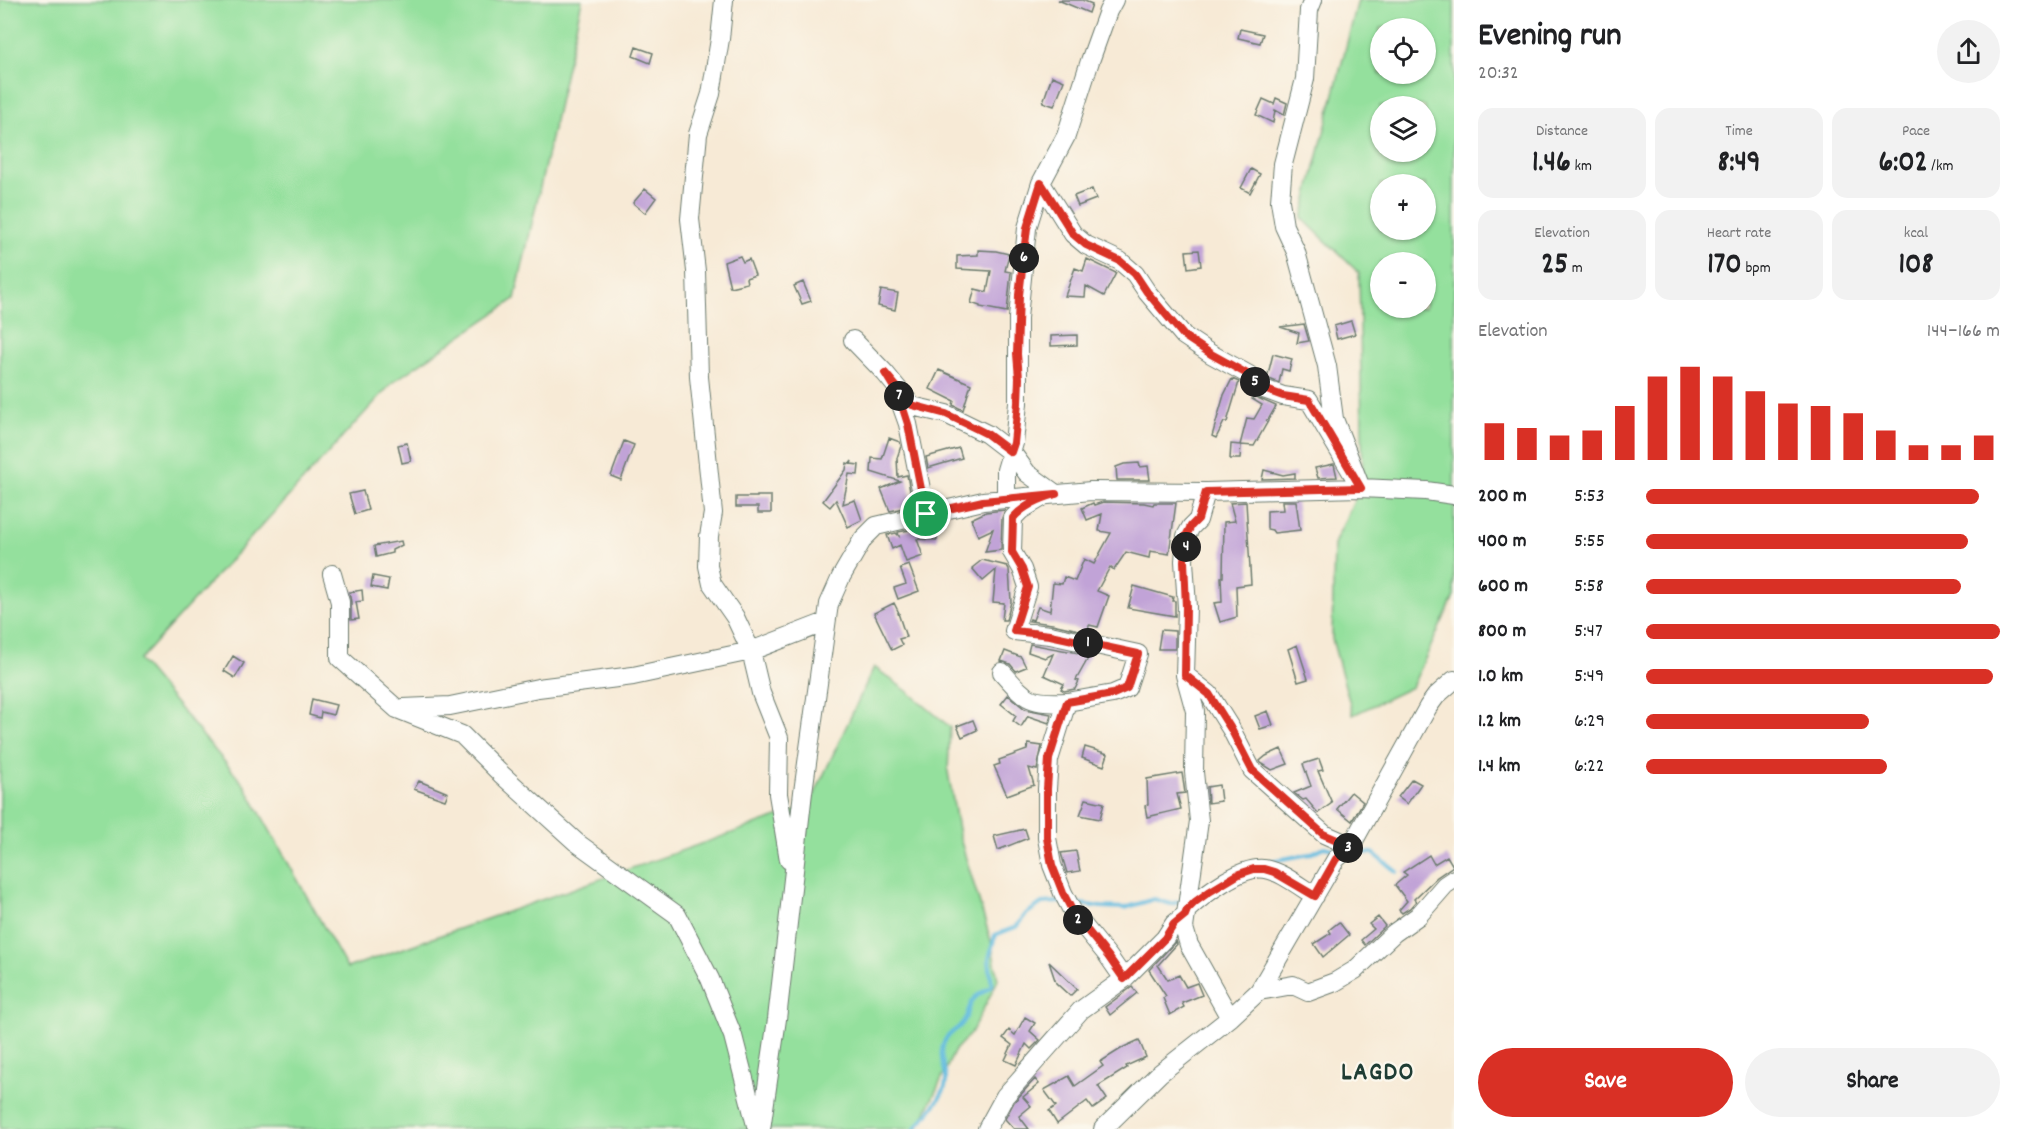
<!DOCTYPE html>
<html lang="en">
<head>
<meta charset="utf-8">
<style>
  :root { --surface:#fff; --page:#f2f2f2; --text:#202124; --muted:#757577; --accent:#d93025 }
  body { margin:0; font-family:Dekko,sans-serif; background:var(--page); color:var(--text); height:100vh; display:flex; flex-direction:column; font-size:22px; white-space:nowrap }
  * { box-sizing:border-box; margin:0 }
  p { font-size:20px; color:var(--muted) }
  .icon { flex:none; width:33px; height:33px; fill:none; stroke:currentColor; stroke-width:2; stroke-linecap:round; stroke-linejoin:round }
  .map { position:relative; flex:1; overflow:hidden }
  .sheet { display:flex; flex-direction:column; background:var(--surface); width:570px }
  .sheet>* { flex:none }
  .tools { position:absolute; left:1370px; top:18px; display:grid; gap:12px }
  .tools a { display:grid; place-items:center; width:66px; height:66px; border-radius:50%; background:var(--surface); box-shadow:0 2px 4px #0004; font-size:30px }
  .pin { position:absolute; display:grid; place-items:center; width:51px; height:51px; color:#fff; margin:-26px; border:3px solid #fff; border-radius:50%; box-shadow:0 2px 6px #0007 }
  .km { position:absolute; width:30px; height:30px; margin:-15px; border-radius:50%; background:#222; color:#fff; font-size:16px; line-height:30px; text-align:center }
  .round { display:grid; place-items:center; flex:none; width:63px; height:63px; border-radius:32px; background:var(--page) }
  .summary { display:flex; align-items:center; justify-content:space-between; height:102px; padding:0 24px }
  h1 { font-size:33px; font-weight:700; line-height:45px }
  .stats { display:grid; grid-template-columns:repeat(3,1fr); gap:9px; height:102px; padding:6px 24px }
  .stats div { display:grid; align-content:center; border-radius:15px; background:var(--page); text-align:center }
  .stats b { font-size:30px; font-weight:700 }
  .stats small { font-size:16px; font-weight:400 }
  .stats p { font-size:16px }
  .chart { height:168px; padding:12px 24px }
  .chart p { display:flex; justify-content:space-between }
  .chart svg { width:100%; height:108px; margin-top:6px; stroke:var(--accent); stroke-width:6 }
  .primary-button { display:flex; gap:12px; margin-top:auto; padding:12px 24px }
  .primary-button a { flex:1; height:69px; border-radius:36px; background:var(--accent); color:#fff; font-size:24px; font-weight:700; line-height:69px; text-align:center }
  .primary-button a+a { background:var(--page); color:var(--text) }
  ul { padding:0 24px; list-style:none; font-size:20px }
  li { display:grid; grid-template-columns:96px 72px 1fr; align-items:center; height:45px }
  li i { height:15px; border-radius:8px; background:var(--accent) }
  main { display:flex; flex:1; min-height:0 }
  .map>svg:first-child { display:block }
</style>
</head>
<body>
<main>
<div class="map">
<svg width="1454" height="1129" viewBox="0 0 1454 1129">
  <rect width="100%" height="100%" fill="#fbf7ec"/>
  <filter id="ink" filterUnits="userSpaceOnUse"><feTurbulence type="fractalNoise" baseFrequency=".0167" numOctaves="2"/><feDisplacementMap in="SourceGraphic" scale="12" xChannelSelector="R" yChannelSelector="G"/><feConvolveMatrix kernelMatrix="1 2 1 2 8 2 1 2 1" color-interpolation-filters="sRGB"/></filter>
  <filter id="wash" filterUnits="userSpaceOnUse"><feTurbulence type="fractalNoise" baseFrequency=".008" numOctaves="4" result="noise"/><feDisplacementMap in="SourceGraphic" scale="24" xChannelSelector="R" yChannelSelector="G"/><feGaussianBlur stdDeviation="1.35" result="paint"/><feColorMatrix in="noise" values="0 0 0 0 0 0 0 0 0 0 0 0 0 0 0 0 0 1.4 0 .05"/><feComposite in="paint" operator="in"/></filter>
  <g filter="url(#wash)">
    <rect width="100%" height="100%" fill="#f7ead6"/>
    <!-- green -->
    <path fill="#94e09d" stroke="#5a8e68" stroke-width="1.5" fill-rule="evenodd" d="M 0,0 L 582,0 L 515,299 L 393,382 L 139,660 L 245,786 L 347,968 L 809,806 L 874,667 L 907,691 L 950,727 L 948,772 L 959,835 L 991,941 L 998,980 L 971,1033 L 955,1050 L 918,1129 L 0,1129 Z
      M 1358,0 L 1454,0 L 1454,596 L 1412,687 L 1353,715 L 1332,639 L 1334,544 L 1363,482 L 1359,273 L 1302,218 ZM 1380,28 L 1425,28 L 1425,74 L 1380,74 ZM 1380,106 L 1425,106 L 1425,152 L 1380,152 ZM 1380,184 L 1425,184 L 1425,230 L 1380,230 ZM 1380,262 L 1425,262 L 1425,308 L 1380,308 Z"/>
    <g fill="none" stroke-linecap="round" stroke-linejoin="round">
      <!-- stream -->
      <path stroke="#63bce0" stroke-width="4" d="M 1353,852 L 1373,853 L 1397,872
        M 1266,862 L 1310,854 L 1324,847 L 1337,850
        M 1074,903 L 1101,907 L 1125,908 L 1154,899 L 1171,904 L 1181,901
        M 915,1129 C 924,1118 945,1096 946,1082 C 947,1072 940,1061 942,1050 C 945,1031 957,1033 964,1021 C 968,1015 969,1006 973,1000 C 976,995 986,991 992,986 L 989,959 L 995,935 L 1016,927 L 1026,914 L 1042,903 L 1061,902"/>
    </g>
    <g id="blocks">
      <!-- building -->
      <path fill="#c1a3d7" d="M 1058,0 L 1082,0 L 1092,4 L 1089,13 Z
        M 1240,29 L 1263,34 L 1260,43 L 1238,38 Z
        M 636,47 L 653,53 L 650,63 L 633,56 Z
        M 1052,76 L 1064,81 L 1054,106 L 1043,102 Z
        M 1276,98 L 1287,103 L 1284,115 L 1275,110 L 1273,123 L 1256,115 L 1263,99 L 1274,104 Z
        M 1251,169 L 1260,174 L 1250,193 L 1241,188 Z
        M 645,189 L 656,198 L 645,213 L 633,203 Z
        M 1092,189 L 1096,199 L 1078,206 L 1074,196 Z
        M 978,250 L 996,251 L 1009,254 L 1005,271 L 1011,272 L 1007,312 L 980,307 L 980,306 L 971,303 L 975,289 L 987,292 L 991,271 L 957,269 L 957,256 L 978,255 Z
        M 1199,250 L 1201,266 L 1188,268 L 1186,251 Z
        M 740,256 L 743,262 L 749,259 L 755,275 L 746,278 L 747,283 L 730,287 L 724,262 Z
        M 1087,259 L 1116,273 L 1104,296 L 1086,286 L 1085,297 L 1065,296 L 1075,268 L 1083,271 Z
        M 803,282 L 811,301 L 802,304 L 794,286 Z
        M 881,290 L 898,293 L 895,310 L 878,306 Z
        M 1351,321 L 1355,334 L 1337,339 L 1334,326 Z
        M 1304,324 L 1309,341 L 1297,343 L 1299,333 L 1280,327 Z
        M 1077,335 L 1077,345 L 1051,346 L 1051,336 Z
        M 1273,354 L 1292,359 L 1289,371 L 1282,369 L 1279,383 L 1267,378 Z
        M 939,370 L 971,384 L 963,410 L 953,405 L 954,401 L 930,389 Z
        M 1232,379 L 1239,382 L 1227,422 L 1224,422 L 1216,438 L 1212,436 L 1224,395 Z
        M 1253,396 L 1276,406 L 1268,420 L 1266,420 L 1268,421 L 1254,446 L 1241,445 L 1240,459 L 1230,459 L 1231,444 L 1240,445 L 1247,418 L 1254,419 L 1262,405 L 1252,399 Z
        M 889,438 L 900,442 L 901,446 L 897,458 L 898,477 L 907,475 L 912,502 L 906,504 L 907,507 L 890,511 L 881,489 L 900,481 L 871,472 L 872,458 L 882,459 Z
        M 624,441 L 634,445 L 621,480 L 611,476 Z
        M 407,443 L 411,461 L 402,463 L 398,445 Z
        M 959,448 L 962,458 L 928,468 L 926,457 Z
        M 852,461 L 851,464 L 859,465 L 858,475 L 849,474 L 843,504 L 855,500 L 862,520 L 848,527 L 836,500 L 830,507 L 823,501 L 846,470 L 847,463 L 850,464 Z
        M 1139,463 L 1140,467 L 1148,466 L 1150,480 L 1117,480 L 1116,467 L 1124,464 Z
        M 1334,464 L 1337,477 L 1318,478 L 1315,468 Z
        M 1264,470 L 1283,475 L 1295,473 L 1295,478 L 1262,479 Z
        M 363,491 L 368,510 L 355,514 L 349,494 Z
        M 757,496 L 771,496 L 771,513 L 758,513 L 758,507 L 736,507 L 736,497 L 757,497 Z
        M 1282,501 L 1296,501 L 1300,530 L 1274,533 L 1272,530 L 1267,529 L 1267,511 L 1283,510 Z
        M 1103,502 L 1144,503 L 1153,505 L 1154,503 L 1176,503 L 1169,554 L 1150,551 L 1149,558 L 1126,552 L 1114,570 L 1110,567 L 1097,591 L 1109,596 L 1098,627 L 1089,625 L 1088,632 L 1052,624 L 1029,621 L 1030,619 L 1033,620 L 1038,607 L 1050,611 L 1053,583 L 1062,584 L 1064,577 L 1075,581 L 1084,559 L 1094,564 L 1111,533 L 1099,531 L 1102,514 L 1087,520 L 1082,508 L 1093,503 L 1094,505 Z
        M 1246,502 L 1251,584 L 1236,586 L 1237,617 L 1220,622 L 1214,603 L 1222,602 L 1221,577 L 1223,577 L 1224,522 L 1235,521 L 1230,503 Z
        M 1005,510 L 1002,518 L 1001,550 L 985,552 L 993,529 L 978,536 L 971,519 L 986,512 Z
        M 915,529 L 937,529 L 937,540 L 917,539 L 923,556 L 906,562 L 900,545 L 892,549 L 887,535 L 896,533 L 899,536 L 898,532 Z
        M 401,541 L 402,545 L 392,550 L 392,553 L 376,557 L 374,546 Z
        M 982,560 L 1007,566 L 1009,569 L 1011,602 L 1006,620 L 1002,620 L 1004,603 L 993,602 L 996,570 L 983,581 L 972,568 Z
        M 909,565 L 919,591 L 898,599 L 894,588 L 906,584 L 900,568 Z
        M 373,576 L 389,579 L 387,590 L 371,587 Z
        M 1134,586 L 1173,597 L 1172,601 L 1175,601 L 1175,616 L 1128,608 Z
        M 362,590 L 363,601 L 356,602 L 359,619 L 351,620 L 351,602 L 349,592 Z
        M 894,603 L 899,613 L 898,613 L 906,637 L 899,639 L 902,645 L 892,650 L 874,613 Z
        M 1161,630 L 1175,631 L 1175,649 L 1158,649 Z
        M 1030,644 L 1090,655 L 1076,680 L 1079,681 L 1075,689 L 1064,691 L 1061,689 L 1064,684 L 1044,675 L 1053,654 L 1045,658 L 1028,652 Z
        M 1297,645 L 1308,679 L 1298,682 L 1288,649 Z
        M 1005,651 L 1021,657 L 1026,667 L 1016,671 L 1010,664 L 1001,661 Z
        M 233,656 L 244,663 L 235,678 L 224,671 Z
        M 1008,695 L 1025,709 L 1051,714 L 1049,723 L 1028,716 L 1021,727 L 1013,721 L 1016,716 L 1001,704 Z
        M 312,699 L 336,705 L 333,715 L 321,712 L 320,718 L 309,715 Z
        M 1268,711 L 1273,725 L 1260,729 L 1255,716 Z
        M 973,720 L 977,730 L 962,737 L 957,726 Z
        M 1028,744 L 1042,746 L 1037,770 L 1029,768 L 1034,785 L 1007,795 L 994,766 L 1000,764 L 999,760 L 1027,750 Z
        M 1085,747 L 1108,754 L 1104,766 L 1082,758 Z
        M 1281,749 L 1288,764 L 1272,770 L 1261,763 L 1260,761 L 1266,756 Z
        M 1319,759 L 1323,770 L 1318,771 L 1332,803 L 1318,813 L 1306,799 L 1303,800 L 1294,793 L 1311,786 L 1303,764 Z
        M 1182,773 L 1185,793 L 1177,794 L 1181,809 L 1147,817 L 1145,806 L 1148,805 L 1147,779 Z
        M 1412,779 L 1421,784 L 1407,804 L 1398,797 Z
        M 419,781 L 448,793 L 445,800 L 414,789 Z
        M 1219,785 L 1221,801 L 1208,803 L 1207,787 Z
        M 1351,792 L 1363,802 L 1352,821 L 1337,809 Z
        M 1086,799 L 1104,803 L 1100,819 L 1080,815 Z
        M 1025,829 L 1028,838 L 998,850 L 994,836 Z
        M 1076,851 L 1080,871 L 1067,873 L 1061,853 Z
        M 1429,855 L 1434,864 L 1447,856 L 1453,866 L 1437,877 L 1414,899 L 1416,901 L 1410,908 L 1402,913 L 1399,910 L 1407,901 L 1395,885 L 1407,875 L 1403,872 Z
        M 1378,917 L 1385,926 L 1365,945 L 1361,940 L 1374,929 L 1369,924 Z
        M 1339,922 L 1349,935 L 1323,957 L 1314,944 L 1331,933 L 1329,930 Z
        M 1176,941 L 1177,944 L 1158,965 L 1168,980 L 1179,975 L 1186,987 L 1197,983 L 1202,995 L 1182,1003 L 1184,1007 L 1170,1015 L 1163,998 L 1166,996 L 1149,970 Z
        M 1049,962 L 1077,989 L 1070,996 L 1056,983 Z
        M 1132,987 L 1137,993 L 1110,1015 L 1105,1007 Z
        M 1025,1017 L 1035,1023 L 1030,1031 L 1040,1040 L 1031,1049 L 1026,1044 L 1016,1065 L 1005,1060 L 1012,1045 L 1003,1038 L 1009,1030 L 1015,1035 Z
        M 1139,1040 L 1146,1057 L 1126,1066 L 1127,1068 L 1098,1086 L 1107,1099 L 1093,1109 L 1087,1101 L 1057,1124 L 1049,1111 L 1056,1106 L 1044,1090 L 1069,1076 L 1075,1086 L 1103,1066 L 1100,1062 L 1124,1047 Z
        M 1035,1079 L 1039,1084 L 1023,1097 L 1031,1106 L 1019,1116 L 1029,1129 L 1014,1129 L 1005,1119 L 1014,1102 Z"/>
    </g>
  </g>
  <g filter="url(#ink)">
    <use href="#blocks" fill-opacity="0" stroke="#6b7a6d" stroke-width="1.5"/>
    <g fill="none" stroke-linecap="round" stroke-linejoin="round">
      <!-- minor casing -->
      <g stroke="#6b7a6d" stroke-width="20">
        <path id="minor" d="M 724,0 L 720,39 L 711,94 L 698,134 L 690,219 L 696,271 L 699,377 L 713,513 L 709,536 L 708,566 L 712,584 L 735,617 L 751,651 L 761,693 L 779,738 L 778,794 L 789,860
          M 1041,183 L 1073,234 L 1086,245 L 1120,261 L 1135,274 L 1147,292 L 1184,336 L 1211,354 L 1249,375 L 1261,388 L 1283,396 L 1309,400 L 1361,488 L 1334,419 L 1327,366 L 1296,252 L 1284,226 L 1280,201 L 1283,164 L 1305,79 L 1309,10 L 1313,0
          M 853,340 L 885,373 L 912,406 L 946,414 L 987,434 L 1013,454 L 1027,473 L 1056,494
          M 897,393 L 908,424 L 926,514
          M 1206,492 L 1198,520 L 1191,527 L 1186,536 L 1184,561 L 1187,607 L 1185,675 L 1195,711 L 1194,772 L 1199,821 L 1184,928 L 1189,945 L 1230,1018
          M 1006,498 L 1006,470 L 1014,443 L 1018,403 L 1018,318 L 1027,228 L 1041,183 L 1066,136 L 1090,61 L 1108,11 L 1114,0
          M 1041,498 L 1021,510 L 1013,518 L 1012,552 L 1022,569 L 1028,587 L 1014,631 L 1050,635 L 1138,654 L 1127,688 L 1113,694 L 1067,702 L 1049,760 L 1047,789 L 1047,838 L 1052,865 L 1063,893 L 1074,914 L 1108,956 L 1124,979
          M 332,574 L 340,602 L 340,658 L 397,709 L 462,735 L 501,774 L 576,842 L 677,915 L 710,979 L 733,1036 L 757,1129
          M 1002,672 C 1027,700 1029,704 1067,702
          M 1185,675 L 1209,694 L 1231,729 L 1252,770 L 1324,834 L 1351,846
          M 403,708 L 450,706 L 538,688 L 633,676 L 751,651 L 826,622
          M 1187,910 C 1203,895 1242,865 1265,869 C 1282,872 1300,887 1315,896
          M 1259,991 L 1293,985 L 1308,992 L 1335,982 L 1355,970 L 1394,933 L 1418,916 L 1445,885 L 1454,879
          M 761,1129 L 777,1019 L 803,792 L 829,604 L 841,577 L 863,539 L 876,526 L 983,501 L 1091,491 L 1206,492 L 1361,488 L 1426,491 L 1454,495
          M 987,1129 L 1005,1096 L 1081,1010 L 1124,979 L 1165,938 L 1174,924 L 1185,915
          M 1103,1129 L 1159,1074 L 1230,1018 L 1259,991 L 1336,859 L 1351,846 L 1428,707 L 1436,696 L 1454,680"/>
      </g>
      <!-- minor -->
      <use href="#minor" stroke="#fff" stroke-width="18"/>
    </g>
  </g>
  <g fill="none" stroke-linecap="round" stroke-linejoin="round" filter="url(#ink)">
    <!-- route casing -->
    <g stroke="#fff" stroke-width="12">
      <path id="route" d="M 1041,183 L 1073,234 L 1086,245 L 1120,261 L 1135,274 L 1147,292 L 1184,336 L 1211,354 L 1249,375 L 1261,388 L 1283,396 L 1309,400 L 1361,488 L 1206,492 L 1198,519 L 1191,526 L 1186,536 L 1184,561 L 1186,607 L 1185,675 L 1209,694 L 1231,729 L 1252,770 L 1323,834 L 1351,846 L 1336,859 L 1315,896 L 1274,872 L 1264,869 L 1254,869 L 1239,874 L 1209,892 L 1195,902 L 1187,910 L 1185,915 L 1174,924 L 1165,938 L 1124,979 L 1108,956 L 1074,914 L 1063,893 L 1052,865 L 1047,838 L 1047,789 L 1049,759 L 1067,702 L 1113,694 L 1127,688 L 1138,654 L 1050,635 L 1014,631 L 1028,587 L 1022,569 L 1012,552 L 1013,518 C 1025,505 1039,499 1056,494 L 983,501 L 926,514 L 908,424 L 899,396 L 885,373 L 912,405 L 946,414 L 973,427 L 987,434 L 1011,452 L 1014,443 L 1018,403 L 1019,378 L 1017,354 L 1019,295 L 1027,228 Z"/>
    </g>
    <!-- route -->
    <use href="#route" stroke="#d93025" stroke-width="8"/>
  </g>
  <g text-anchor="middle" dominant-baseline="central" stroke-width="4.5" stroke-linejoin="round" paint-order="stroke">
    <!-- district labels -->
    <g font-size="26" font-weight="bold" letter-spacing="1.5" fill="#1f3d34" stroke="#fbf7ec">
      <text x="1378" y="1073">LAGDO</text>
    </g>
  </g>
</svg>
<div class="tools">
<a><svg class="icon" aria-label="locate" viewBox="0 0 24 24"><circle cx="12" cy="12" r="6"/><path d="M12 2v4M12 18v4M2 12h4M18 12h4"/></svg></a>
<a><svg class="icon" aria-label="layers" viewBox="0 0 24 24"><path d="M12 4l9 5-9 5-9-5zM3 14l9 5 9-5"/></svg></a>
<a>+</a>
<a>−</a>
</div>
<div class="pin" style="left:926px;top:514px;background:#1e9e55"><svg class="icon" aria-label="arrive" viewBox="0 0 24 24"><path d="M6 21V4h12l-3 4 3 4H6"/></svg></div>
<b class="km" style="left:1088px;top:643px">1</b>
<b class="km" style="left:1078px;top:920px">2</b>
<b class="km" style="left:1348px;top:848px">3</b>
<b class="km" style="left:1186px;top:547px">4</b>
<b class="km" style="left:1255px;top:382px">5</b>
<b class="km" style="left:1024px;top:258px">6</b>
<b class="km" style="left:899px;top:396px">7</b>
</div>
<section class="sheet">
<div class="summary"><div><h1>Evening run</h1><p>20:32</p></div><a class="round"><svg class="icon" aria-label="share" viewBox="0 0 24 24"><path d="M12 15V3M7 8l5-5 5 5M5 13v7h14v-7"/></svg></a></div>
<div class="stats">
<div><p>Distance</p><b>1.46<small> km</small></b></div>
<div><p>Time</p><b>8:49</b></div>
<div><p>Pace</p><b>6:02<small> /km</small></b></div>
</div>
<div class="stats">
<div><p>Elevation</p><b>25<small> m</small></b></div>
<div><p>Heart rate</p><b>170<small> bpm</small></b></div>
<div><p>kcal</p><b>108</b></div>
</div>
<div class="chart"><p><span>Elevation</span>144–166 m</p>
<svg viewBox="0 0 160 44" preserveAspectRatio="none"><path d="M5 44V29M15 44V31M25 44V34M35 44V32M45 44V22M55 44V10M65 44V6M75 44V10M85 44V16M95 44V21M105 44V22M115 44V25M125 44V32M135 44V38M145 44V38M155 44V34"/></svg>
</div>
<ul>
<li><b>200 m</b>5:53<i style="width:94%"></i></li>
<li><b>400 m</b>5:55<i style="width:91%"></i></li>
<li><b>600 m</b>5:58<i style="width:89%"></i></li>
<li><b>800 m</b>5:47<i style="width:100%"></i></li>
<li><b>1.0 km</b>5:49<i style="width:98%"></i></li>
<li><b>1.2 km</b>6:29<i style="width:63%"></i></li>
<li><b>1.4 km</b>6:22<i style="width:68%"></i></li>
</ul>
<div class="primary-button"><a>Save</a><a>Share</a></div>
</section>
</main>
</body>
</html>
